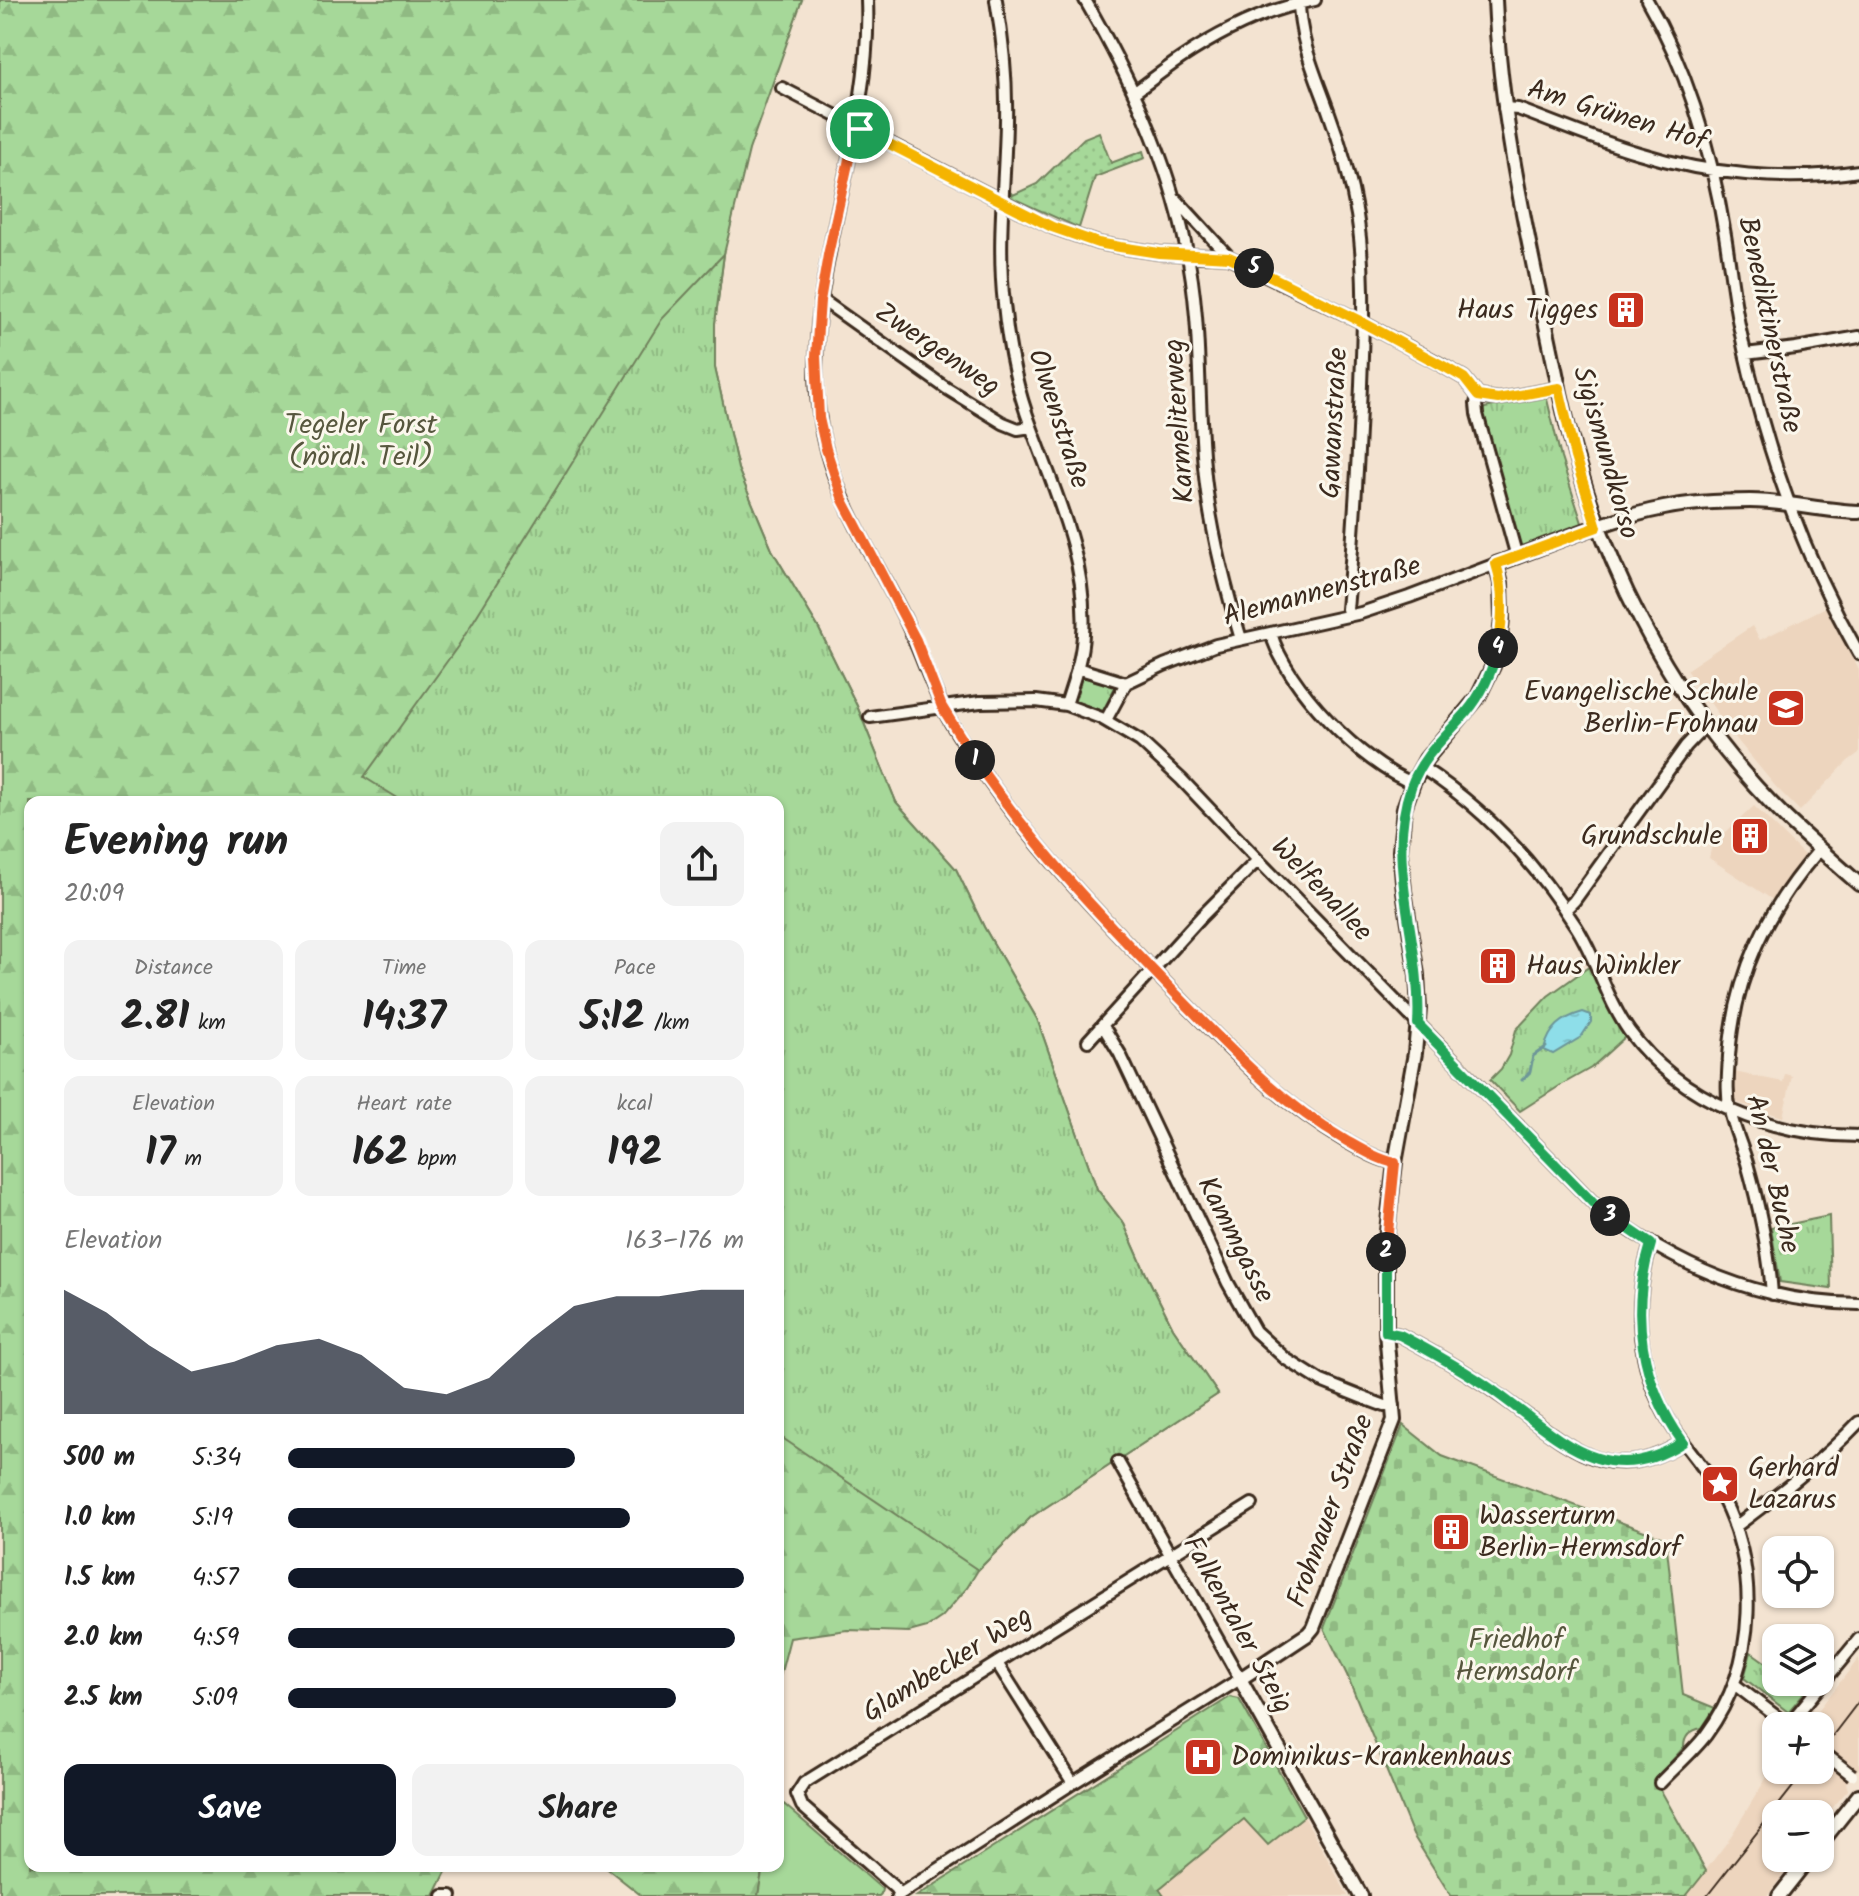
<!DOCTYPE html>
<html lang="en">
<head>
<meta charset="utf-8">
<style>
  :root { --surface:#fff; --page:#f2f2f2; --text:#222; --muted:#767676; --accent:#111827 }
  body { margin:0; font-family:Kalam,sans-serif; background:var(--page); color:var(--text); height:100vh; display:flex; flex-direction:column; font-size:30px; white-space:nowrap }
  * { box-sizing:border-box; margin:0 }
  p { font-size:26px; color:var(--muted) }
  .icon { flex:none; width:44px; height:44px; fill:none; stroke:currentColor; stroke-width:2; stroke-linecap:round; stroke-linejoin:round }
  .map { position:relative; flex:1; overflow:hidden }
  .sheet { position:absolute; left:24px; top:796px; width:760px; height:1076px; display:flex; flex-direction:column; background:var(--surface); border-radius:16px; box-shadow:0 2px 6px #0004 }
  .sheet>* { flex:none }
  .tools { position:absolute; left:1762px; top:1536px; display:grid; gap:16px }
  .tools a { display:grid; place-items:center; width:72px; height:72px; border-radius:16px; background:var(--surface); box-shadow:0 2px 6px #0004; font-size:40px }
  .pin { position:absolute; display:grid; place-items:center; width:68px; height:68px; color:#fff; margin:-34px; border:4px solid #fff; border-radius:50%; box-shadow:0 2px 8px #0007 }
  .km { position:absolute; width:40px; height:40px; margin:-20px; border-radius:50%; background:#222; color:#fff; font-size:22px; line-height:40px; text-align:center }
  .round { display:grid; place-items:center; flex:none; width:84px; height:84px; border-radius:16px; background:var(--page) }
  .summary { display:flex; align-items:center; justify-content:space-between; height:136px; padding:0 40px }
  h1 { font-size:44px; font-weight:700; line-height:60px }
  .metrics { display:grid; grid-template-columns:repeat(3,1fr); gap:12px; height:136px; padding:8px 40px }
  .metrics div { display:grid; align-content:center; border-radius:16px; background:var(--page); text-align:center }
  .metrics b { font-size:40px; font-weight:700 }
  .metrics small { font-size:22px; font-weight:400 }
  .metrics p { font-size:22px }
  .chart { height:224px; padding:16px 40px }
  .chart p { display:flex; justify-content:space-between }
  .chart svg { width:100%; height:144px; margin-top:8px; fill:var(--accent); opacity:.7 }
  .button { display:flex; gap:16px; margin-top:auto; padding:16px 40px }
  .button a { flex:1; height:92px; border-radius:16px; background:var(--accent); color:#fff; font-size:32px; font-weight:700; line-height:92px; text-align:center }
  .button a+a { background:var(--page); color:var(--text) }
  ul { padding:0 40px; list-style:none; font-size:26px }
  li { display:grid; grid-template-columns:128px 96px 1fr; align-items:center; height:60px }
  li i { height:20px; border-radius:10px; background:var(--accent) }
  .map>svg:first-child { display:block }
</style>
</head>
<body>
<div class="map">
<svg width="1859" height="1896" viewBox="0 0 1859 1896">
  <defs>
    <pattern id="grass-dots" width="8" height="8" patternUnits="userSpaceOnUse" patternTransform="scale(2)"><rect width="8" height="8" fill="#a6d899"/><path d="M2 2h.1M6 6h.1" fill="none" stroke="#90ba83" stroke-width="1.8" stroke-linecap="round"/></pattern>
    <pattern id="forest-firs" width="22" height="20" patternUnits="userSpaceOnUse" patternTransform="scale(2)"><rect width="22" height="20" fill="#a6d899"/><path d="M5 1l3.5 6h-7zM16 11l3.5 6h-7z" fill="#90ba83"/></pattern>
    <pattern id="cemetery-stones" width="16" height="16" patternUnits="userSpaceOnUse" patternTransform="scale(2)"><rect width="16" height="16" fill="#a6d899"/><path d="M2 7V4a2 2 0 0 1 4 0v3zM10 15v-3a2 2 0 0 1 4 0v3z" fill="#90ba83"/></pattern>
    <pattern id="park-tufts" width="24" height="20" patternUnits="userSpaceOnUse" patternTransform="scale(2)"><rect width="24" height="20" fill="#a6d899"/><path d="M3 7l-1-3M5 7V3M7 7l1-3M15 17l-1-3M17 17v-4M19 17l1-3" fill="none" stroke="#90ba83"/></pattern>
    <pattern id="water-ripples" width="26" height="14" patternUnits="userSpaceOnUse" patternTransform="scale(2)"><rect width="26" height="14" fill="#8edee9"/><path d="M2 4q2-2 4 0t4 0M15 11q2-2 4 0t4 0" fill="none" stroke="#7bbfc7"/></pattern>
  </defs>
  <rect width="100%" height="100%" fill="#f3e3d1"/>
  <filter id="ink" filterUnits="userSpaceOnUse"><feTurbulence type="fractalNoise" baseFrequency=".0125" numOctaves="2"/><feDisplacementMap in="SourceGraphic" scale="16" xChannelSelector="R" yChannelSelector="G"/><feConvolveMatrix kernelMatrix="1 2 1 2 8 2 1 2 1" color-interpolation-filters="sRGB"/></filter>
  <g filter="url(#ink)">
    <!-- built -->
    <path fill="#edd5be" d="M 1826,607 L 1859,670 L 1859,753 L 1848,761 L 1800,811 L 1776,787 L 1738,741 L 1686,670 L 1752,626 L 1760,640 Z
      M 1754,806 L 1805,856 L 1773,900 L 1709,858 L 1712,845 Z
      M 1734,1072 L 1783,1082 L 1785,1074 L 1792,1076 L 1783,1117 L 1738,1103 L 1734,1098 Z
      M 1859,1658 L 1859,1768 L 1846,1783 L 1848,1790 L 1820,1822 L 1820,1814 L 1776,1814 L 1776,1858 L 1796,1858 L 1767,1896 L 1686,1896 L 1728,1841 L 1776,1762 L 1776,1770 L 1820,1770 L 1820,1726 L 1806,1726 Z
      M 1230,1697 L 1239,1699 L 1348,1896 L 917,1896 Z"/>
    <!-- grass -->
    <path fill="url(#grass-dots)" stroke="#70815c" stroke-width="2" d="M 1099,132 L 1111,163 L 1143,151 L 1145,158 L 1095,177 L 1079,228 L 1010,197 L 1010,192 L 1013,195 L 1037,184 L 1084,138 Z"/>
    <!-- forest -->
    <path fill="url(#forest-firs)" stroke="#70815c" stroke-width="2" d="M 0,0 L 802,0 L 749,150 L 724,254 L 715,323 L 715,368 L 738,469 L 772,550 L 818,627 L 857,706 L 896,802 L 956,869 L 984,927 L 1037,1019 L 1097,1189 L 1124,1224 L 1146,1274 L 1173,1328 L 1218,1394 L 1031,1517 L 978,1570 L 967,1588 L 942,1617 L 927,1627 L 909,1632 L 847,1630 L 790,1638 L 778,1684 L 778,802 L 30,802 L 30,1866 L 449,1866 L 434,1896 L 0,1896 Z
      M 1230,1697 L 1239,1699 L 1304,1816 L 1268,1845 L 1244,1819 L 1159,1889 L 1164,1896 L 917,1896 Z
      M 604,1866 L 763,1866 L 758,1896 L 642,1896 Z"/>
    <!-- cemetery -->
    <path fill="url(#cemetery-stones)" stroke="#70815c" stroke-width="2" d="M 1403,1425 L 1442,1456 L 1666,1539 L 1683,1695 L 1715,1708 L 1702,1728 C 1691,1730 1684,1735 1684,1747 L 1655,1780 L 1706,1871 L 1686,1896 L 1451,1896 L 1413,1835 L 1347,1675 L 1324,1628 Z"/>
    <!-- park -->
    <path fill="url(#park-tufts)" stroke="#70815c" stroke-width="2" d="M 724,254 L 715,323 L 715,368 L 738,469 L 772,550 L 818,627 L 857,706 L 896,802 L 956,869 L 984,927 L 1037,1019 L 1097,1189 L 1124,1224 L 1146,1274 L 1173,1328 L 1218,1394 L 1031,1517 L 978,1570 L 778,1435 L 778,802 L 404,802 L 364,777 L 458,646 L 662,319 Z
      M 1546,395 L 1561,458 L 1583,526 L 1521,548 L 1519,547 L 1481,411 L 1485,408 Z
      M 1083,674 L 1116,685 L 1103,711 L 1074,701 C 1072,693 1078,679 1083,674 Z
      M 1590,966 L 1625,1037 L 1591,1068 L 1561,1085 L 1520,1111 L 1490,1080 L 1501,1069 L 1509,1055 L 1516,1030 L 1548,996 Z
      M 1829,1216 L 1831,1289 L 1780,1282 L 1771,1228 Z
      M 1751,1652 L 1776,1670 L 1776,1682 L 1791,1682 L 1804,1693 L 1788,1712 L 1744,1678 Z"/>
    <!-- pitch -->
    <path fill="#a6d899" stroke="#70815c" stroke-width="2" d="M 778,1799 L 882,1889 L 881,1894 L 879,1896 L 758,1896 L 763,1866 L 778,1866 Z"/>
    <!-- water -->
    <path fill="url(#water-ripples)" stroke="#6d9698" stroke-width="2" d="M 1583,1012 L 1591,1015 L 1591,1022 L 1581,1037 L 1553,1054 L 1544,1050 C 1549,1028 1562,1018 1583,1012 Z"/>
    <g fill="none" stroke-linecap="round" stroke-linejoin="round">
      <!-- stream -->
      <path stroke="#6d9698" stroke-width="3" d="M 1522,1080 L 1530,1072 L 1533,1056 L 1546,1047"/>
      <!-- minor casing -->
      <g stroke="#3b2a1e" stroke-width="16">
        <path id="minor" d="M 867,0 C 873,141 801,273 819,414 C 828,489 872,552 905,619 C 919,648 929,679 943,708 C 952,727 965,744 976,762 C 1033,847 1105,921 1176,994 C 1228,1048 1279,1102 1344,1140 C 1360,1149 1376,1159 1395,1163
          M 996,0 C 1003,40 1007,81 1006,121 C 1005,182 997,243 1004,304 C 1008,346 1017,390 1032,429 C 1056,494 1088,563 1083,634 C 1082,659 1073,682 1066,705
          M 1085,0 C 1130,78 1168,159 1186,247 C 1202,319 1197,393 1204,466 C 1209,524 1224,583 1241,639
          M 1299,0 C 1299,39 1315,74 1328,110 C 1341,145 1351,180 1357,215 C 1366,272 1363,328 1361,385 C 1358,460 1354,534 1347,609 L 1349,616
          M 1647,0 C 1689,72 1712,154 1725,235 C 1730,265 1733,295 1739,325 C 1762,440 1801,552 1859,654
          M 782,88 L 1052,227 L 1098,243 L 1120,247 L 1159,253 L 1229,257 L 1358,320 L 1440,364 L 1464,378 L 1478,396 L 1498,399 L 1559,388
          M 1135,92 C 1150,81 1164,70 1180,59 C 1220,32 1267,9 1315,0
          M 1504,108 L 1518,109 C 1558,124 1598,141 1639,153 C 1709,175 1787,182 1859,171
          M 1176,199 L 1229,257
          M 820,301 L 825,302 L 946,388 L 1003,423 L 1018,429 L 1031,427
          M 1745,354 L 1796,348 L 1859,337
          M 1478,396 L 1476,404 L 1477,414 L 1517,557
          M 1271,633 C 1285,685 1363,765 1413,783
          M 1077,668 L 1126,683
          M 1126,683 L 1164,665 L 1216,645 L 1361,613 L 1409,597 L 1496,564
          M 870,717 L 980,702 L 1036,701 L 1066,705 L 1101,718 L 1140,741 L 1181,779 L 1258,860 L 1596,1206 C 1675,1266 1758,1303 1859,1304
          M 1106,720 L 1126,683
          M 1421,767 C 1485,808 1536,864 1577,928 C 1597,960 1607,1000 1629,1031 C 1681,1102 1773,1136 1859,1136
          M 1565,910 L 1574,901 L 1686,746 L 1706,725
          M 1103,1026 L 1120,1054 L 1228,1283 L 1255,1331 L 1286,1359 L 1321,1381 L 1361,1397 L 1385,1406 L 1394,1406
          M 1088,1041 L 1201,917 L 1258,860
          M 1651,1244 C 1632,1304 1637,1370 1671,1424 C 1685,1447 1704,1466 1717,1488 C 1761,1563 1758,1665 1706,1735 C 1693,1752 1675,1767 1660,1783
          M 1772,1294 C 1769,1250 1759,1206 1747,1163 C 1742,1146 1734,1129 1730,1111 C 1726,1093 1728,1075 1729,1056 C 1735,975 1766,910 1820,849
          M 1386,1332 L 1400,1335 C 1434,1353 1468,1372 1499,1395 C 1561,1438 1603,1493 1683,1442
          M 1735,1527 C 1778,1495 1822,1461 1859,1422
          M 997,1663 L 1073,1783
          M 1734,1684 L 1789,1726
          M 1788,1725 L 1859,1639
          M 899,1894 L 895,1888 L 802,1806 L 797,1794 L 804,1783 L 1252,1504
          M 443,1896 L 451,1896
          M 897,1896 L 1073,1783 L 1240,1679 L 1118,1462"/>
      </g>
      <!-- tertiary casing -->
      <g stroke="#3b2a1e" stroke-width="18">
        <path id="tertiary" d="M 1495,0 C 1501,133 1534,263 1560,393 C 1594,553 1669,703 1786,818 C 1810,841 1834,862 1859,884
          M 1820,1844 L 1859,1795
          M 1361,1896 L 1240,1679 L 1308,1634 L 1313,1628 L 1394,1420 L 1386,1332 L 1386,1239 L 1395,1163 L 1415,1053 L 1419,1009 L 1417,975 L 1404,891 L 1400,851 L 1404,808 L 1413,783 L 1426,759 L 1478,697 L 1493,666 L 1499,645 L 1502,619 L 1501,583 L 1496,564 C 1551,544 1607,519 1664,508 C 1692,502 1721,501 1750,501 C 1786,501 1822,511 1859,512
          M 1779,1896 L 1809,1858"/>
      </g>
      <!-- minor -->
      <use href="#minor" stroke="#fbf7ec" stroke-width="10"/>
      <!-- tertiary -->
      <use href="#tertiary" stroke="#fbf7ec" stroke-width="12"/>
      <!-- tram -->
      <path stroke="#3b2a1e" stroke-width="2" d="M 1820,1752 L 1859,1701
        M 1707,1896 L 1806,1770"/>
      <!-- minor-bridge casing -->
      <g stroke="#3b2a1e" stroke-width="16" stroke-linecap="butt">
        <path id="minor-bridge" d="M 1820,1750 L 1852,1775"/>
      </g>
      <!-- minor-bridge -->
      <use href="#minor-bridge" stroke="#fbf7ec" stroke-width="10"/>
    </g>
  </g>
  <g fill="none" stroke-linecap="round" stroke-linejoin="round" filter="url(#ink)">
    <!-- split-1 casing -->
    <g stroke="#fff" stroke-width="16">
      <path id="split-1" d="M 860,129 L 856,127 L 828,255 L 820,301 L 816,356 L 819,418 L 826,449 L 843,500 L 916,640 L 942,707 L 975,760"/>
    </g>
    <!-- split-2 casing -->
    <g stroke="#fff" stroke-width="16">
      <path id="split-2" d="M 975,760 C 1033,846 1104,920 1176,994 C 1229,1048 1279,1102 1345,1140 C 1361,1149 1377,1159 1395,1163 L 1386,1252"/>
    </g>
    <!-- split-3 casing -->
    <g stroke="#fff" stroke-width="16">
      <path id="split-3" d="M 1386,1252 L 1386,1332 L 1400,1335 C 1432,1352 1464,1370 1494,1391 C 1555,1434 1604,1494 1683,1442 C 1641,1384 1629,1313 1651,1244 L 1610,1216"/>
    </g>
    <!-- split-4 casing -->
    <g stroke="#fff" stroke-width="16">
      <path id="split-4" d="M 1498,648 C 1492,672 1482,694 1466,713 C 1445,737 1422,756 1411,787 C 1384,865 1423,944 1418,1024 L 1596,1206 L 1610,1216"/>
    </g>
    <!-- split-5 casing -->
    <g stroke="#fff" stroke-width="16">
      <path id="split-5" d="M 1254,268 L 1358,320 L 1445,367 L 1464,378 L 1478,396 L 1498,399 L 1559,388 L 1575,457 L 1597,527 L 1496,564 C 1505,591 1503,620 1498,648"/>
    </g>
    <!-- split-6 casing -->
    <g stroke="#fff" stroke-width="16">
      <path id="split-6" d="M 860,129 L 1052,227 L 1098,243 L 1120,247 L 1159,253 L 1229,257 L 1254,268"/>
    </g>
    <!-- split-1 -->
    <use href="#split-1" stroke="#f0652b" stroke-width="10"/>
    <!-- split-2 -->
    <use href="#split-2" stroke="#f0652b" stroke-width="10"/>
    <!-- split-3 -->
    <use href="#split-3" stroke="#22a559" stroke-width="10"/>
    <!-- split-4 -->
    <use href="#split-4" stroke="#22a559" stroke-width="10"/>
    <!-- split-5 -->
    <use href="#split-5" stroke="#f5b400" stroke-width="10"/>
    <!-- split-6 -->
    <use href="#split-6" stroke="#f5b400" stroke-width="10"/>
  </g>
  <!-- icons -->
  <defs>
    <g id="building-square" transform="scale(2)"><rect x="-9" y="-9" width="18" height="18" rx="4" fill="#c8321e" stroke="#fbf7ec"/><path d="M-4-6H4V6H1V3H-1V6H-4ZM-2.5-4.3h1.7v1.8h-1.7ZM.8-4.3h1.7v1.8H.8ZM-2.5-1h1.7V.8h-1.7ZM.8-1h1.7V.8H.8Z" fill="#fff"/></g>
    <g id="school-square" transform="scale(2)"><rect x="-9" y="-9" width="18" height="18" rx="4" fill="#c8321e" stroke="#fbf7ec"/><path d="M0-5L7-2L0 1L-7-2ZM-4 1L0 2.5L4 1V4Q0 6-4 4Z" fill="#fff"/></g>
    <g id="sight-square" transform="scale(2)"><rect x="-9" y="-9" width="18" height="18" rx="4" fill="#c8321e" stroke="#fbf7ec"/><path d="M0-6L1.8-2.2L6-1.7L2.9 1.2L3.7 5.4L0 3.3L-3.7 5.4L-2.9 1.2L-6-1.7L-1.8-2.2Z" fill="#fff"/></g>
    <g id="hospital-square" transform="scale(2)"><rect x="-9" y="-9" width="18" height="18" rx="4" fill="#c8321e" stroke="#fbf7ec"/><path d="M-5-5h3v3.5h4V-5h3V5h-3V1.5h-4V5h-3Z" fill="#fff"/></g>
  </defs>
  <g fill-rule="evenodd">
    <use href="#building-square" x="1626" y="310"/>
    <use href="#school-square" x="1786" y="708"/>
    <use href="#building-square" x="1750" y="836"/>
    <use href="#building-square" x="1498" y="966"/>
    <use href="#sight-square" x="1720" y="1484"/>
    <use href="#building-square" x="1451" y="1532"/>
    <use href="#hospital-square" x="1203" y="1757"/>
  </g>
  <g text-anchor="middle" dominant-baseline="central" stroke-width="6" stroke-linejoin="round" paint-order="stroke">
    <!-- street labels -->
    <g font-size="28" fill="#3b2a1e" stroke="#fbf7ec">
      <text transform="translate(1617 116) rotate(17)">Am Grünen Hof</text>
      <text transform="translate(1769 325) rotate(78)">Benediktinerstraße</text>
      <text transform="translate(937 350) rotate(34)">Zwergenweg</text>
      <text transform="translate(1058 419) rotate(72)">Olwenstraße</text>
      <text transform="translate(1180 421) rotate(-94)">Karmeliterweg</text>
      <text transform="translate(1335 423) rotate(-87)">Gawanstraße</text>
      <text transform="translate(1605 453) rotate(74)">Sigismundkorso</text>
      <text transform="translate(1322 592) rotate(-15)">Alemannenstraße</text>
      <text transform="translate(1321 890) rotate(46)">Welfenallee</text>
      <text transform="translate(1772 1174) rotate(77)">An der Buche</text>
      <text transform="translate(1235 1240) rotate(63)">Kammgasse</text>
      <text transform="translate(1331 1511) rotate(-70)">Frohnauer Straße</text>
      <text transform="translate(1237 1625) rotate(61)">Falkentaler Steig</text>
      <text transform="translate(948 1665) rotate(-32)">Glambecker Weg</text>
    </g>
    <!-- poi labels -->
    <g font-size="28" fill="#3b2a1e" stroke="#fbf7ec" text-anchor="start">
      <text x="1598" y="310" text-anchor="end">Haus Tigges</text>
      <text x="1758" y="692" text-anchor="end">Evangelische Schule<tspan x="1758" dy="32">Berlin-Frohnau</tspan></text>
      <text x="1722" y="836" text-anchor="end">Grundschule</text>
      <text x="1526" y="966">Haus Winkler</text>
      <text x="1748" y="1468">Gerhard<tspan x="1748" dy="32">Lazarus</tspan></text>
      <text x="1479" y="1516">Wasserturm<tspan x="1479" dy="32">Berlin-Hermsdorf</tspan></text>
      <text x="1231" y="1757">Dominikus-Krankenhaus</text>
    </g>
    <!-- park labels -->
    <g font-size="28" fill="#56563d" stroke="#fbf7ec">
      <text x="361" y="425">Tegeler Forst<tspan x="361" dy="32">(nördl. Teil)</tspan></text>
      <text x="1516" y="1640">Friedhof<tspan x="1516" dy="32">Hermsdorf</tspan></text>
    </g>
  </g>
</svg>
<div class="tools">
<a><svg class="icon" aria-label="locate" viewBox="0 0 24 24"><circle cx="12" cy="12" r="6"/><path d="M12 2v4M12 18v4M2 12h4M18 12h4"/></svg></a>
<a><svg class="icon" aria-label="layers" viewBox="0 0 24 24"><path d="M12 4l9 5-9 5-9-5zM3 14l9 5 9-5"/></svg></a>
<a>+</a>
<a>−</a>
</div>
<div class="pin" style="left:860px;top:129px;background:#1e9e55"><svg class="icon" aria-label="arrive" viewBox="0 0 24 24"><path d="M6 21V4h12l-3 4 3 4H6"/></svg></div>
<b class="km" style="left:975px;top:760px">1</b>
<b class="km" style="left:1386px;top:1252px">2</b>
<b class="km" style="left:1610px;top:1216px">3</b>
<b class="km" style="left:1498px;top:648px">4</b>
<b class="km" style="left:1254px;top:268px">5</b>
<section class="sheet">
<div class="summary"><div><h1>Evening run</h1><p>20:09</p></div><a class="round"><svg class="icon" aria-label="share" viewBox="0 0 24 24"><path d="M12 15V3M7 8l5-5 5 5M5 13v7h14v-7"/></svg></a></div>
<div class="metrics">
<div><p>Distance</p><b>2.81<small> km</small></b></div>
<div><p>Time</p><b>14:37</b></div>
<div><p>Pace</p><b>5:12<small> /km</small></b></div>
</div>
<div class="metrics">
<div><p>Elevation</p><b>17<small> m</small></b></div>
<div><p>Heart rate</p><b>162<small> bpm</small></b></div>
<div><p>kcal</p><b>192</b></div>
</div>
<div class="chart"><p><span>Elevation</span>163–176 m</p>
<svg viewBox="0 0 160 44" preserveAspectRatio="none"><path d="M0 44V6L10 13L20 23L30 31L40 28L50 23L60 21L70 26L80 36L90 38L100 33L110 21L120 11L130 8L140 8L150 6L160 6V44z"/></svg>
</div>
<ul>
<li><b>500 m</b>5:34<i style="width:63%"></i></li>
<li><b>1.0 km</b>5:19<i style="width:75%"></i></li>
<li><b>1.5 km</b>4:57<i style="width:100%"></i></li>
<li><b>2.0 km</b>4:59<i style="width:98%"></i></li>
<li><b>2.5 km</b>5:09<i style="width:85%"></i></li>
</ul>
<div class="button"><a>Save</a><a>Share</a></div>
</section>
</div>
</body>
</html>
